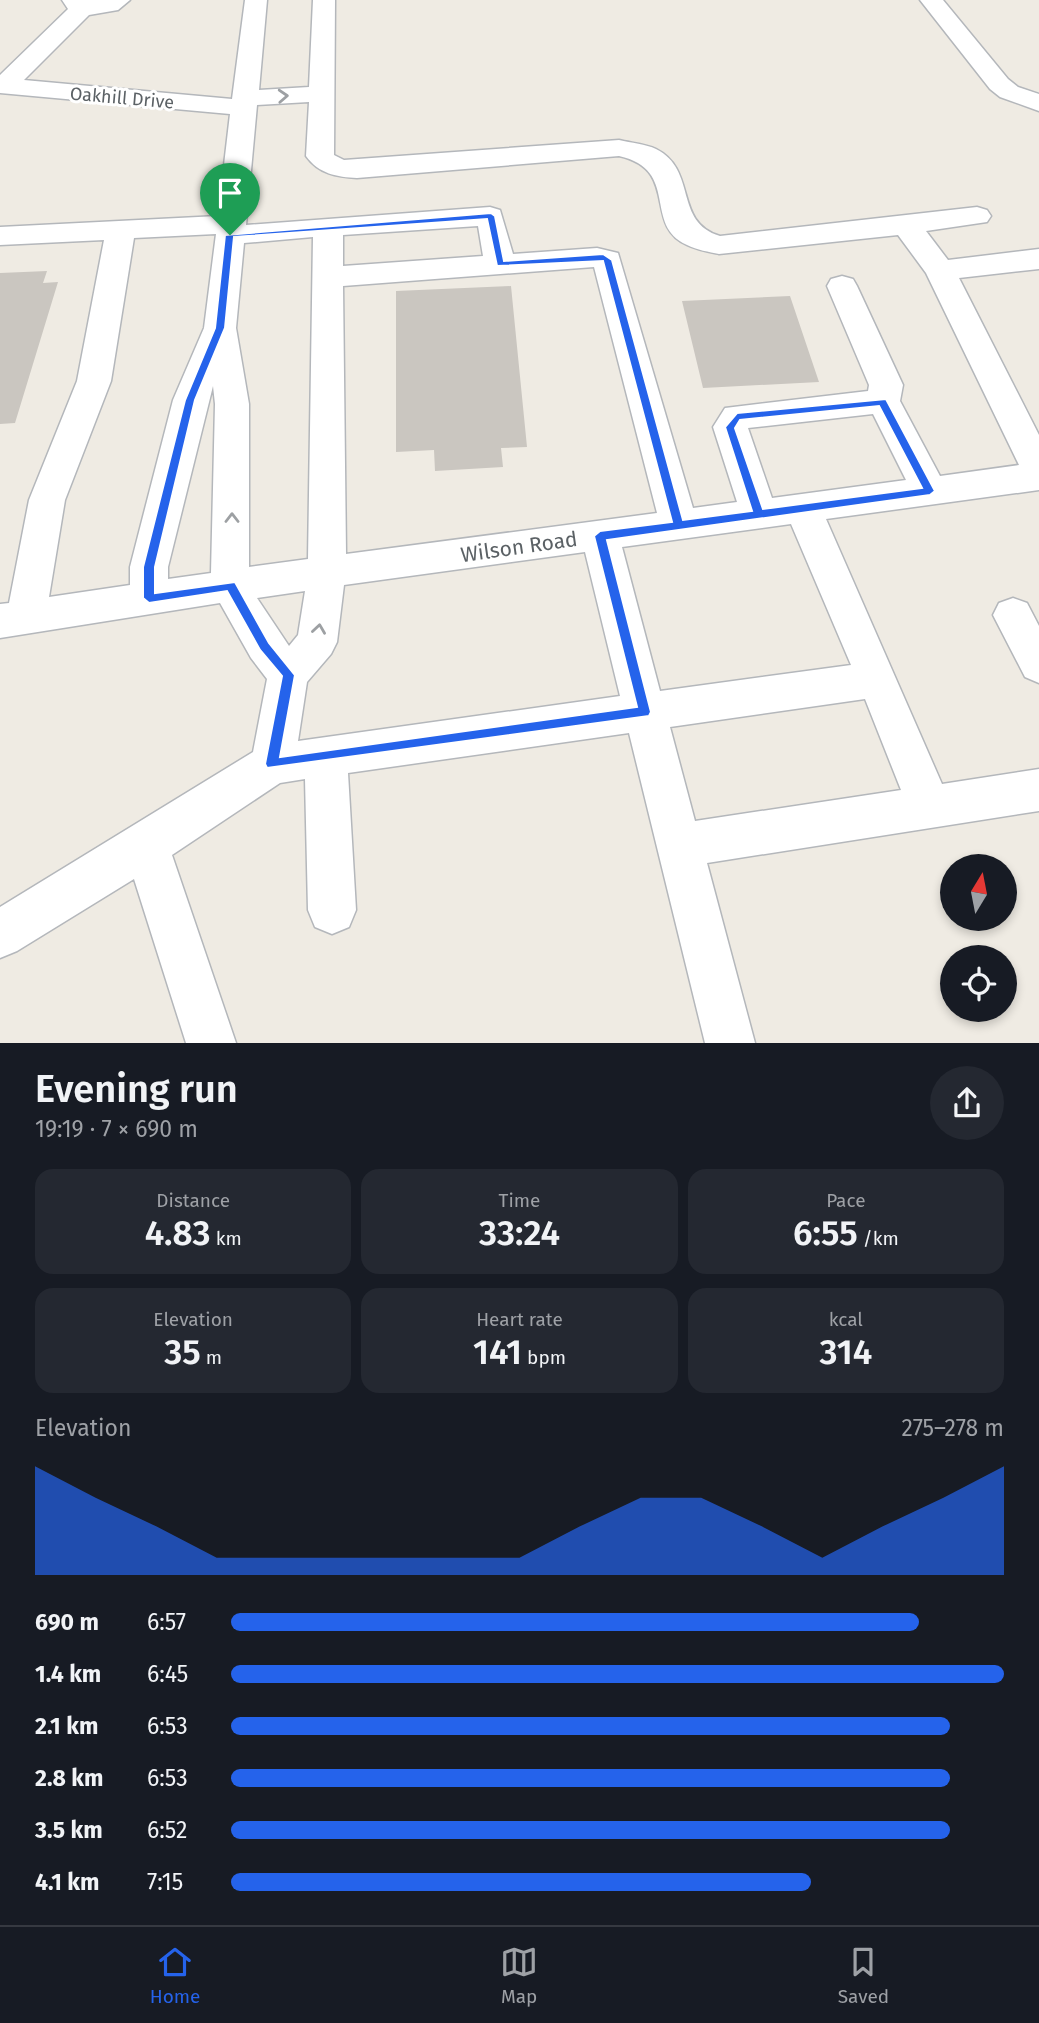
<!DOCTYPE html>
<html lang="en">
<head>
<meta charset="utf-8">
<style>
  :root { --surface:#171b24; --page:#242831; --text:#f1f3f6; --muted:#9ea1a6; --line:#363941; --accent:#2563eb }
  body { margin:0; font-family:"Fira Sans",sans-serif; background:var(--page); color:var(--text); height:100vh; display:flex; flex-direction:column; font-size:26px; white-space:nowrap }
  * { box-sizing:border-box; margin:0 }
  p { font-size:23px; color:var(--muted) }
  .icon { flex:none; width:38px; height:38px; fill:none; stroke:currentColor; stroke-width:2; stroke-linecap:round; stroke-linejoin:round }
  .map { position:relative; height:1043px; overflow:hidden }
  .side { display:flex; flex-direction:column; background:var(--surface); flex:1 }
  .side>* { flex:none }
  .needle { width:46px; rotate:10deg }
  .controls { position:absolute; left:940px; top:854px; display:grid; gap:14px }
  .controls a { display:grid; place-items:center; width:77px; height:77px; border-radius:50%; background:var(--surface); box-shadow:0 4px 10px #0003; font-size:35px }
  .pin { position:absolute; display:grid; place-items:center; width:60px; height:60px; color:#fff; margin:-72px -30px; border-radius:50% 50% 50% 0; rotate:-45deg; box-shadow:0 0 7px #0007 }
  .pin .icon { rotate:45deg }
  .round { display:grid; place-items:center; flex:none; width:74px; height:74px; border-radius:37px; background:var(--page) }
  .overview { display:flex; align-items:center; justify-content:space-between; height:119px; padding:0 35px }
  h1 { font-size:38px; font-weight:600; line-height:52px }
  .stats { display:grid; grid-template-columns:repeat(3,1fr); gap:10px; height:119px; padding:7px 35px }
  .stats div { display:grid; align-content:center; border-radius:18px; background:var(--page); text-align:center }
  .stats b { font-size:35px; font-weight:600 }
  .stats small { font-size:19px; font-weight:400 }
  .stats p { font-size:19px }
  .chart { height:196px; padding:14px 35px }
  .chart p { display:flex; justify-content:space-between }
  .chart svg { width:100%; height:126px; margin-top:7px; fill:var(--accent); opacity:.7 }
  ul { padding:0 35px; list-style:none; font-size:23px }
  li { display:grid; grid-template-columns:112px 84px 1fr; align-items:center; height:52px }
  li i { height:18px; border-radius:9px; background:var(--accent) }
  .dock { display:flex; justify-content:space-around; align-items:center; height:98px; border-top:2px solid var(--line); background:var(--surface); font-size:19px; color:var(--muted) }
  .dock a { display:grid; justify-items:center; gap:4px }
  .dock .current { color:var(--accent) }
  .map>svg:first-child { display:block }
</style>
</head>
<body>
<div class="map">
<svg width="1039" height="1043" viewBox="0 0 1039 1043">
  <rect width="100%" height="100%" fill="#efebe3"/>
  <!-- building -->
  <path fill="#cac6c0" d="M 47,271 L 43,283 L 58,282 L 15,423 L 0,424 L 0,273 Z
    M 511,286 L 527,447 L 501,448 L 503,467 L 435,471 L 434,450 L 396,452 L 396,291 Z
    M 790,296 L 819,382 L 703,388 L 682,301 Z"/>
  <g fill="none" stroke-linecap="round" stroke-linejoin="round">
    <!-- minor casing -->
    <g stroke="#b4b7bb" stroke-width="3">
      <path id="minor" d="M 62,0 L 130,0 L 118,10 L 89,15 L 24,80 L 232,99 L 245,0 L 267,0 L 259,90 L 309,87 L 313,0 L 335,0 L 334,155 L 344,160 L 619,140 C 631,143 646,144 656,149 C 698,170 673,222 720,236 L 977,207 L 987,210 L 991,216 L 987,222 L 926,231 L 948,260 L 1039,249 L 1039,269 L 959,278 L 1039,435 L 1039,490 L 826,519 L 942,784 L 1039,769 L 1039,811 L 707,863 L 755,1043 L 705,1043 L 629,733 L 348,773 L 356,910 L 349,927 L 332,934 L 315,927 L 308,910 L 305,779 L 280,783 L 172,855 L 236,1043 L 186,1043 L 134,879 L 17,951 L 0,958 L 0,907 L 253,752 L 267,679 L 251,658 L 220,603 L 0,638 L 0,604 L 9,603 L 29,500 L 77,381 L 104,240 L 0,245 L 0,227 L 218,216 L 230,114 L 0,93 L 0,75 L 68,9 ZM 309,102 L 306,156 C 319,174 337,177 357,178 L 619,156 C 681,170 642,225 687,245 C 697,250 709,252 719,254 L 898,235 L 926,273 L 1019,465 L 940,476 L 900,401 L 903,385 L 857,286 L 853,279 L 842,276 L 831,279 L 827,286 L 869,385 L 868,391 L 725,408 L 713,427 L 737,502 L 693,508 L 618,253 L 597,248 L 513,254 L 500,210 L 490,207 L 246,225 L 257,105 ZM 478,226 L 483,256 L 343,266 L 343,235 ZM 216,234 L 204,328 L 173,400 L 130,567 L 130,585 L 49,597 L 65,500 L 111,381 L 134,238 ZM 313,237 L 308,559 L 249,567 L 249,404 L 236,328 L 244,243 ZM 594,267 L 657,513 L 346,554 L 343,286 ZM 213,386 L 215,404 L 211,573 L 168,579 L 168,567 ZM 873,414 L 906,480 L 772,498 L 748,428 ZM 791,524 L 851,665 L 660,691 L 622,547 ZM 585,552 L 620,696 L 298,741 L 307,682 L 331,654 L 337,642 L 344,585 ZM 305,591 L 298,635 L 289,646 L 257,598 ZM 865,699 L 901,790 L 695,821 L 670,727 Z
        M 920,0 L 943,0 L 1008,79 L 1018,87 L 1039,94 L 1039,111 L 1000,97 L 990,89 Z
        M 1013,598 L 1027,603 L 1039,626 L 1039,683 L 1025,677 L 993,615 L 999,603 Z"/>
    </g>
    <!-- minor -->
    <use href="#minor" fill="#fff" fill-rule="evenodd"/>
  </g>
  <!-- one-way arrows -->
  <defs><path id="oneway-chevron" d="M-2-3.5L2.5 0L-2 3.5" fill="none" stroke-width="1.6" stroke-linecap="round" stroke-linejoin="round" transform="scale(1.75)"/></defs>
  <g stroke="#9da0a3">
    <use href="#oneway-chevron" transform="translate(283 96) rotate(-3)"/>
    <use href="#oneway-chevron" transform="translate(232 518) rotate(-90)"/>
    <use href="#oneway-chevron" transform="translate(319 629) rotate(-82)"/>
  </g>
  <!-- route -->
  <path fill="#2563eb" stroke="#fff" stroke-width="2" fill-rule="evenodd" d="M 491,213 L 495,216 L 504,261 L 603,254 L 612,260 L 683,520 L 752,511 L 725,427 L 737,413 L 886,399 L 935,491 L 930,495 L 607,540 L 651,712 L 649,716 L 267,768 L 265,764 L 282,676 L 260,650 L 227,591 L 149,603 L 143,598 L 143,567 L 185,400 L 215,328 L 225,235 ZM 487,219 L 497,266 L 603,261 L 672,522 L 600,531 L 594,536 L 637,707 L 280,757 L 295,675 L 269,643 L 235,582 L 155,593 L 155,567 L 195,400 L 225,328 L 234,237 ZM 879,406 L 922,488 L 763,509 L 735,428 L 740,420 Z"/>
  <g text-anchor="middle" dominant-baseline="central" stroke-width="6" stroke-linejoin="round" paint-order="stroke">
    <!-- far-street labels -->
    <g font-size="18" fill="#5b6165" stroke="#fff">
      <text transform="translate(122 98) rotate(5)">Oakhill Drive</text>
    </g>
    <!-- street labels -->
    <g font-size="21" fill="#5b6165" stroke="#fff">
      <text transform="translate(519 547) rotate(-8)">Wilson Road</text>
    </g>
  </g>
</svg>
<div class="controls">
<a><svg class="needle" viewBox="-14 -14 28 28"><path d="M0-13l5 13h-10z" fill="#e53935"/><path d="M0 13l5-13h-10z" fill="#9ea1a6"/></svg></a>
<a><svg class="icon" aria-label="locate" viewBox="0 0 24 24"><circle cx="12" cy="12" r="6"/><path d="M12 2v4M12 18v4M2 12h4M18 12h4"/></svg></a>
</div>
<div class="pin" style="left:230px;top:235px;background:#1e9e55"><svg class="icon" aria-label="arrive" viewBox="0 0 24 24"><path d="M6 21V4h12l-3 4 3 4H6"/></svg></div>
</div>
<section class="side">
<div class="overview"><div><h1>Evening run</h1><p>19:19 · 7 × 690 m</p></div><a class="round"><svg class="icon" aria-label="share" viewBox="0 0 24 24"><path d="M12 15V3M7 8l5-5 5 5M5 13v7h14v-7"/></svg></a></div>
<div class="stats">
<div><p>Distance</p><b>4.83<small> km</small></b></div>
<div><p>Time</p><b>33:24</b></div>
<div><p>Pace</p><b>6:55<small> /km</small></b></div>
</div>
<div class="stats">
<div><p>Elevation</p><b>35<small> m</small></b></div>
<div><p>Heart rate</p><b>141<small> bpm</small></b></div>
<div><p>kcal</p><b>314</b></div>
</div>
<div class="chart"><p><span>Elevation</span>275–278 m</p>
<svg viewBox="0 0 160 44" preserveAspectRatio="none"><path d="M0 44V6L10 17L20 27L30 38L40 38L50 38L60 38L70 38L80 38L90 27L100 17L110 17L120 27L130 38L140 27L150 17L160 6V44z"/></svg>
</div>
<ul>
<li><b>690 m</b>6:57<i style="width:89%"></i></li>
<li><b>1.4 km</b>6:45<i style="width:100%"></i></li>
<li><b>2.1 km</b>6:53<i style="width:93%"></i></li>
<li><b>2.8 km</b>6:53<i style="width:93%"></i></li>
<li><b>3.5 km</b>6:52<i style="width:93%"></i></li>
<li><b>4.1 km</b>7:15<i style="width:75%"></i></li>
</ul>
</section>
<nav class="dock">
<a class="current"><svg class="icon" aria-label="home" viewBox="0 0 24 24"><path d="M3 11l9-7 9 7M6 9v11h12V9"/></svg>Home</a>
<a><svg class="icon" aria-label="map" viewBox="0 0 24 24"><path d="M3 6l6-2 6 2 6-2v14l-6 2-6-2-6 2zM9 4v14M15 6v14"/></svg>Map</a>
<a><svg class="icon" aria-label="saved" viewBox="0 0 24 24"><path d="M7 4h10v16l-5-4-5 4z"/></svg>Saved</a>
</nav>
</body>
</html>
